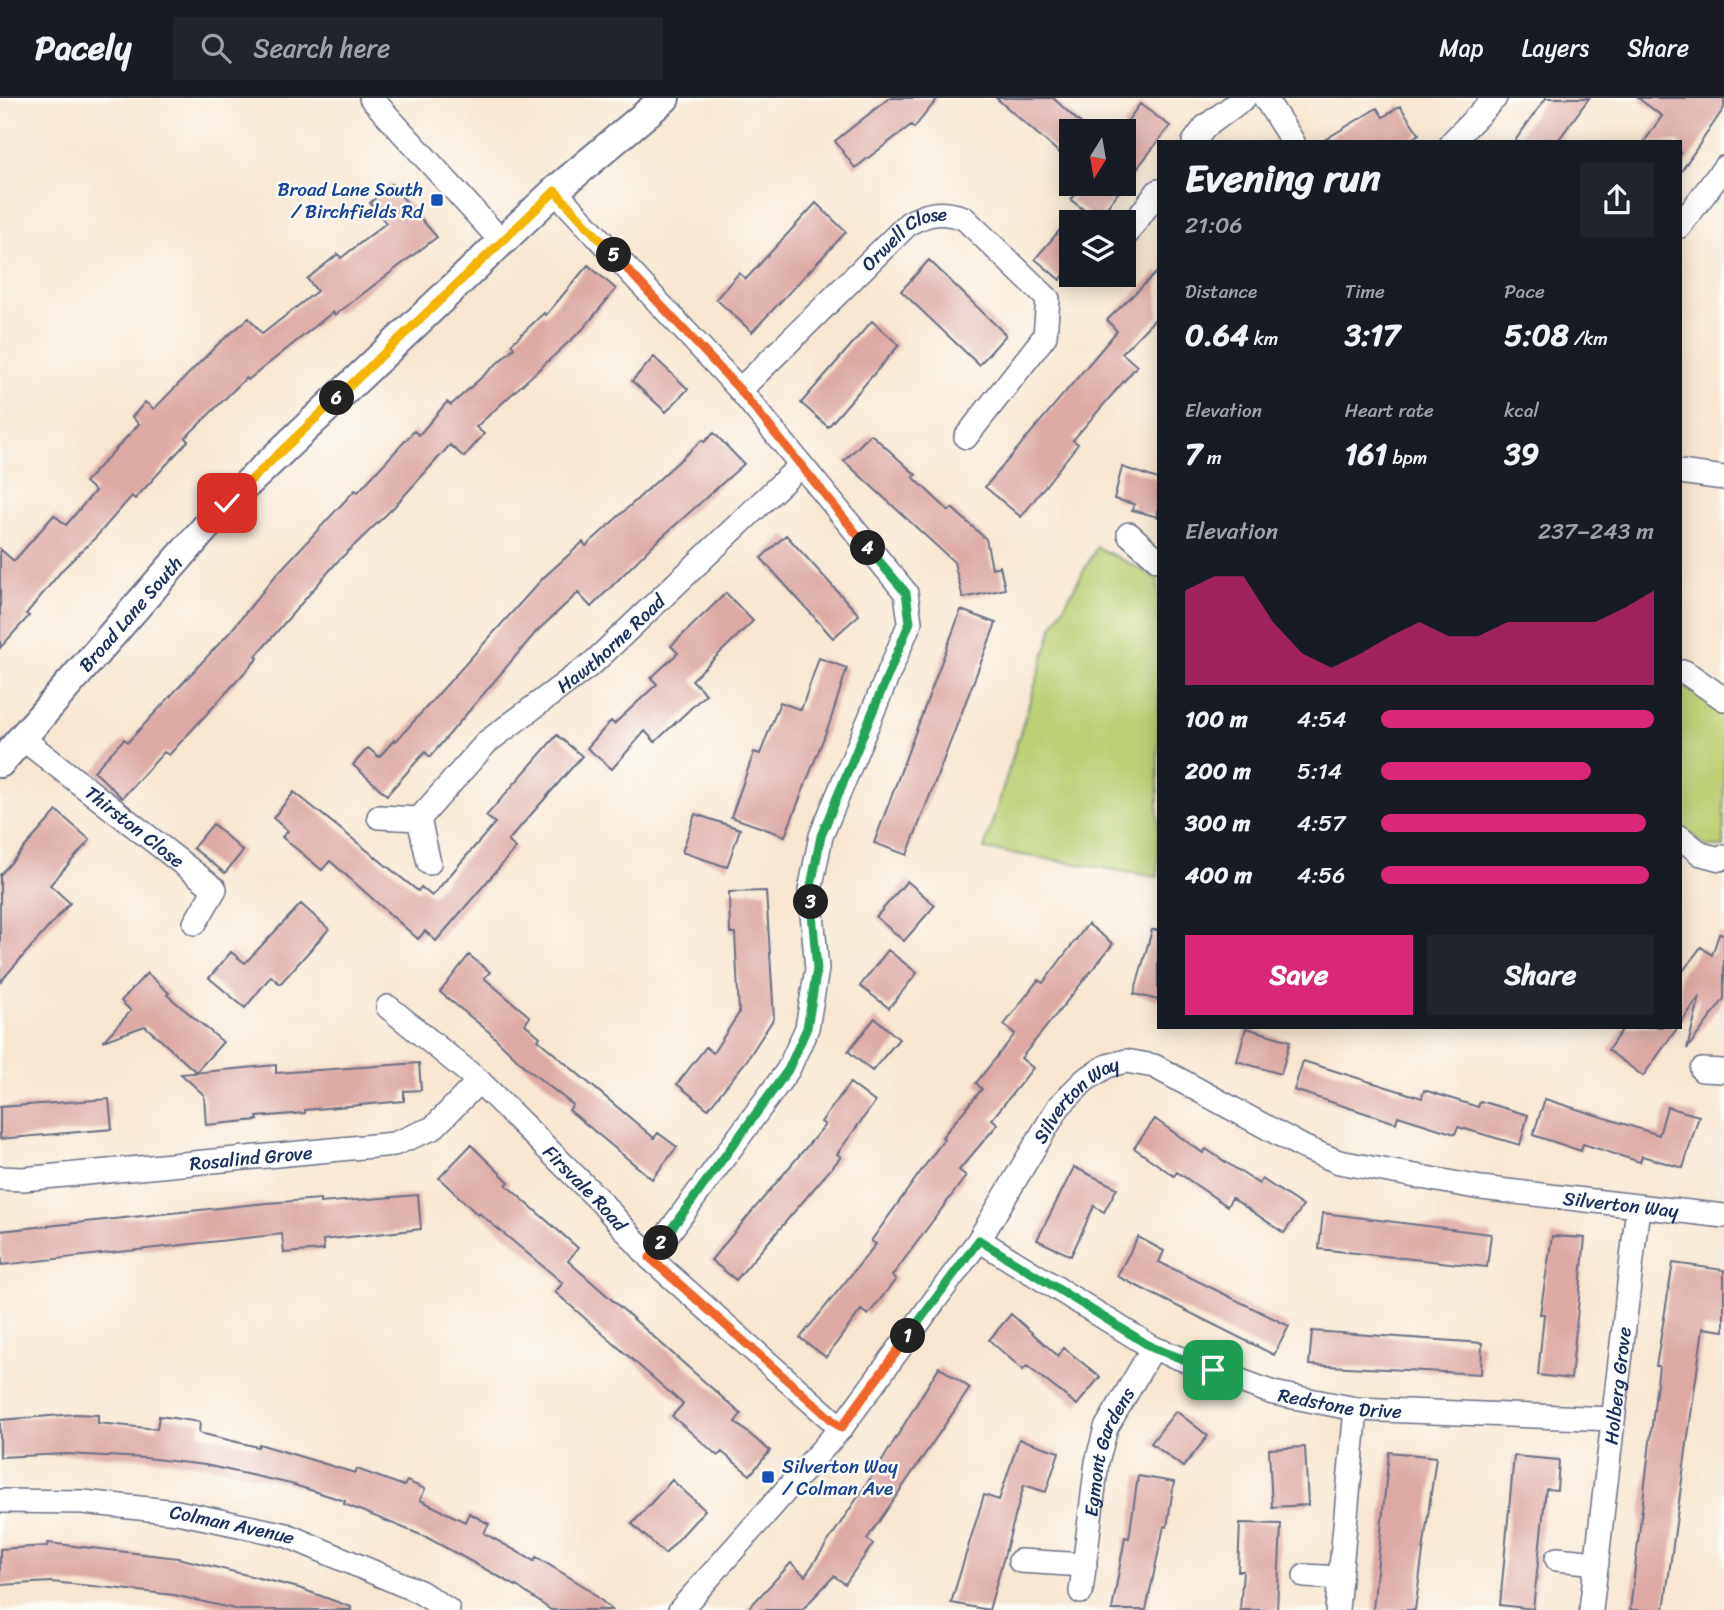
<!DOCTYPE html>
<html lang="en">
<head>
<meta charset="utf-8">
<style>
  :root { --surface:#171b24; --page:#20242c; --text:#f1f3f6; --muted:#9ea1a6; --line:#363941; --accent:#db2777 }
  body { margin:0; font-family:Sriracha,sans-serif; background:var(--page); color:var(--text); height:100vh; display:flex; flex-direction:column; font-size:26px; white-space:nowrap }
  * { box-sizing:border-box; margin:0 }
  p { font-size:23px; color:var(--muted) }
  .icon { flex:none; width:38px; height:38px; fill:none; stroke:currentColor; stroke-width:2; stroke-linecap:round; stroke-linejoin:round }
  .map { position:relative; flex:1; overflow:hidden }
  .details { position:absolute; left:1157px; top:42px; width:525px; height:889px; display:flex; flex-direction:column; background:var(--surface); border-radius:0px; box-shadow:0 4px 18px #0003 }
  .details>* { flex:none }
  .needle { width:46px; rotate:191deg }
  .tools { position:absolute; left:1059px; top:21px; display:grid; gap:14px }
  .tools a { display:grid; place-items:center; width:77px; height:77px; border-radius:0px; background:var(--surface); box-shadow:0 4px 18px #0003; font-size:35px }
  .pin { position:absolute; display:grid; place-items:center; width:60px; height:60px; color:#fff; margin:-30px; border-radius:14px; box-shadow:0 4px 10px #0006 }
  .km { position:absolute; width:35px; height:35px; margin:-18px; border-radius:50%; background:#222; color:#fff; font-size:19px; line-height:35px; text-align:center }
  .round { display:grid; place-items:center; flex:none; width:74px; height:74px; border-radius:0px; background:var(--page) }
  .overview { display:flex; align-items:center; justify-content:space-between; height:119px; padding:0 28px }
  h1 { font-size:38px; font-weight:800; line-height:52px }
  .stats { display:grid; grid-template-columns:repeat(3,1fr); gap:10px; height:119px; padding:7px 28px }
  .stats div { display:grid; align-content:center }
  .stats b { font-size:30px; font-weight:800 }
  .stats small { font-size:19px; font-weight:400 }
  .stats p { font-size:19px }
  .chart { height:196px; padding:14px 28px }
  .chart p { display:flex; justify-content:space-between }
  .chart svg { width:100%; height:126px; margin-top:7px; fill:var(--accent); opacity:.7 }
  .primary-button { display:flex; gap:14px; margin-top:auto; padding:14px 28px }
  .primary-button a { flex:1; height:80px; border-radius:0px; background:var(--accent); color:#fff; font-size:28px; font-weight:800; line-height:80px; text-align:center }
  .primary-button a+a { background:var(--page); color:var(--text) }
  ul { padding:0 28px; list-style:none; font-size:23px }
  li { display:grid; grid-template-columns:112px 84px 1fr; align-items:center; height:52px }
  li i { height:18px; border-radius:9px; background:var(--accent) }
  header { display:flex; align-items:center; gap:42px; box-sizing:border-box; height:98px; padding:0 35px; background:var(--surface); border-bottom:2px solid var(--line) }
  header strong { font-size:33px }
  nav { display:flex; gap:38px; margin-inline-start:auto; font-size:24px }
  .search { width:490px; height:63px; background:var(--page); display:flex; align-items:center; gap:18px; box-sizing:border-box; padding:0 24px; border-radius:0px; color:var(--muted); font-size:26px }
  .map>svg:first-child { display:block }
</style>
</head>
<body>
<header>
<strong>Pacely</strong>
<div class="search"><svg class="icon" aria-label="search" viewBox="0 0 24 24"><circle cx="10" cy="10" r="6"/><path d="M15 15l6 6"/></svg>Search here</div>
<nav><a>Map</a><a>Layers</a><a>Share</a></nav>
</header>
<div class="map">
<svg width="1724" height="1512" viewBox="0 0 1724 1512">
  <rect width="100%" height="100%" fill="#fdfcf7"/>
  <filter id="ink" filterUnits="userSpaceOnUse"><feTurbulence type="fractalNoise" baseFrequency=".0143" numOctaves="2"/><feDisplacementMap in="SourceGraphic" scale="14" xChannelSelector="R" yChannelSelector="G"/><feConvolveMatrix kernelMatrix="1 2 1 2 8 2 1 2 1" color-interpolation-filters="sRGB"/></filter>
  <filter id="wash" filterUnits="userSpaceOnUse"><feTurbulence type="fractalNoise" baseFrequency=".00686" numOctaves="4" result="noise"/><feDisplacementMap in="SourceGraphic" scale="28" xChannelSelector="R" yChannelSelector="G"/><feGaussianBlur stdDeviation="1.57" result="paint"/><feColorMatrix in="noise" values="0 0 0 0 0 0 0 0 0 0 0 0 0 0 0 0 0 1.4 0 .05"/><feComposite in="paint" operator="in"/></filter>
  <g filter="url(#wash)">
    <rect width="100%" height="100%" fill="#f7e6d1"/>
    <!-- green -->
    <path fill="#bbd074" stroke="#6b8069" stroke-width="2" d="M 1097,449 L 1158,480 L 1158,779 L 984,751 L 1054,526 Z
      M 1680,586 L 1724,614 L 1724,749 L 1707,749 L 1680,729 Z"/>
    <g id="blocks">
      <!-- building -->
      <path fill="#dca9a4" d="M 889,0 L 938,0 L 914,30 L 911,27 L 855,70 L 835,43 Z
        M 996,0 L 1053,0 L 1089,33 L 1071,33 L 1071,65 Z
        M 1546,0 L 1589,0 L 1557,44 L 1514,44 Z
        M 1638,0 L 1724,0 L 1724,10 L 1680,75 L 1680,44 L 1644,44 L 1662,18 Z
        M 1140,6 L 1170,28 L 1097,122 L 1071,102 L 1083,86 L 1124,86 L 1124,28 Z
        M 1400,8 L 1419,36 L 1407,44 L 1321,44 L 1377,10 L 1383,19 Z
        M 391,86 L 437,139 L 335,217 L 333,214 L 248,282 L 246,280 L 185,340 L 188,343 L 135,401 L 132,398 L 96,439 L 63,471 L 26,516 L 29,518 L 0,550 L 0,451 L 14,463 L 54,417 L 66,427 L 95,393 L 85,384 L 139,326 L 132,319 L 145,304 L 154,311 L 218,246 L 249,220 L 262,236 L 317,193 L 307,181 L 338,156 L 341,160 L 386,125 L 370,105 Z
        M 816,105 L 846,134 L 752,234 L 716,201 L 739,175 L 746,181 Z
        M 1071,119 L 1071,169 L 1060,182 L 1035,161 Z
        M 929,162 L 1006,237 L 979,267 L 901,193 Z
        M 588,167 L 616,191 L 583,231 L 476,329 L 484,336 L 464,359 L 450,347 L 393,410 L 337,464 L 256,558 L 258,560 L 169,657 L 164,654 L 122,700 L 94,673 L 124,641 L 128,644 L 230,534 L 276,477 L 355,392 L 358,394 L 414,333 L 419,337 L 447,304 L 451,307 L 514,250 L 511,246 L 544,215 L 546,217 Z
        M 1158,173 L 1158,218 L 1122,255 L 1137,268 L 1073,342 L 1078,346 L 1021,419 L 985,389 L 1117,233 L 1107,222 Z
        M 872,223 L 899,247 L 828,329 L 801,305 Z
        M 654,259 L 688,291 L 666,314 L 632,283 Z
        M 714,335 L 744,366 L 654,446 L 591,509 L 578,495 L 536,534 L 430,659 L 425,654 L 387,697 L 353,667 L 368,650 L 379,659 L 394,642 L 396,643 L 543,480 L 583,444 L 586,448 L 702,342 L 704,344 Z
        M 871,336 L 916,377 L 913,379 L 949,413 L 952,410 L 986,441 L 992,470 L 1000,468 L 1005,491 L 963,500 L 954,464 L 844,363 Z
        M 1122,369 L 1158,381 L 1158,419 L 1132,412 L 1134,406 L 1114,401 Z
        M 786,437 L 859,517 L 833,540 L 761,460 Z
        M 726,495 L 753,523 L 692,582 L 706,596 L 655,644 L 645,633 L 612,671 L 587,650 L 611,623 L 614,626 L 657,586 L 651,580 L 678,555 L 671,548 Z
        M 961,512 L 996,525 L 907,757 L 874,745 Z
        M 819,560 L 847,570 L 830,624 L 785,738 L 731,719 L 754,654 L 760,656 L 780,604 L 801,612 Z
        M 557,637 L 582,658 L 508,743 L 516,750 L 436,843 L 425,833 L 418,841 L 330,763 L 322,772 L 282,739 L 288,733 L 273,720 L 294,694 L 418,793 L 421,789 L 432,798 L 495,725 L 486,718 Z
        M 57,713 L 90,742 L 50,787 L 70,805 L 0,884 L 0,777 Z
        M 695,716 L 740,731 L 727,769 L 682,754 Z
        M 213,726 L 243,753 L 225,775 L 193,750 Z
        M 907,783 L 935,807 L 904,843 L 876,819 Z
        M 766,793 L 774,920 L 747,962 L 708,1011 L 677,986 L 706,949 L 713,955 L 739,915 L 735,835 L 730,835 L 729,794 Z
        M 301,806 L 329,831 L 280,886 L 271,878 L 245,910 L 209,880 L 231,854 L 245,865 Z
        M 1088,826 L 1113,846 L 1021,960 L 1033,970 L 992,1021 L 998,1026 L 959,1072 L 966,1078 L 892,1178 L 896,1181 L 868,1217 L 861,1212 L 826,1259 L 800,1240 L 876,1146 L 871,1143 L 944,1041 L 942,1039 L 982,991 L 976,985 L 1015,936 L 1004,927 L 1038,882 L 1043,885 Z
        M 1152,832 L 1158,832 L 1158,902 L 1134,896 Z
        M 1719,836 L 1724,836 L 1724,901 L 1687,951 L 1700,898 L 1680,926 L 1680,877 L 1701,849 L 1712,857 Z
        M 888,852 L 917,875 L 889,910 L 860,888 Z
        M 469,857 L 490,874 L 484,880 L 530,919 L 525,926 L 540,939 L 538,942 L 654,1040 L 658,1035 L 677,1049 L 652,1081 L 569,1012 L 573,1007 L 527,971 L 488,933 L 440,894 Z
        M 147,875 L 169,895 L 167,897 L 223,944 L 196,974 L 145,928 L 103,943 L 131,913 L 121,903 Z
        M 875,920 L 899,941 L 872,973 L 848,953 Z
        M 1624,929 L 1678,929 L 1643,978 L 1608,952 Z
        M 1246,930 L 1290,943 L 1281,976 L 1237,963 Z
        M 1303,963 L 1422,1000 L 1424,992 L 1478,1009 L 1480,1003 L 1528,1017 L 1520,1047 L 1458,1029 L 1455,1036 L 1398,1018 L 1396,1025 L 1294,992 Z
        M 419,965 L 421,992 L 404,993 L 404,1003 L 305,1012 L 305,1015 L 257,1019 L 258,1022 L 206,1027 L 204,997 L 181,976 L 276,967 L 276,975 Z
        M 850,985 L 875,1004 L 837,1056 L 841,1059 L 736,1182 L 711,1162 L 825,1027 L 821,1024 Z
        M 109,1001 L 112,1031 L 0,1041 L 0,1009 Z
        M 1545,1001 L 1659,1037 L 1667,1009 L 1699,1018 L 1683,1070 L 1642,1058 L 1640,1064 L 1583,1046 L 1581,1053 L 1533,1037 Z
        M 1155,1021 L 1203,1055 L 1206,1051 L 1259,1086 L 1262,1081 L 1303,1108 L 1284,1135 L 1232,1100 L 1227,1108 L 1177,1074 L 1174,1078 L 1134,1050 Z
        M 471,1047 L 509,1084 L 506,1087 L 578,1150 L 568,1163 L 741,1316 L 735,1324 L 770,1353 L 750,1377 L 722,1354 L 718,1358 L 672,1318 L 683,1306 L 555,1194 L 563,1185 L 479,1115 L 478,1117 L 439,1080 Z
        M 1074,1069 L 1117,1090 L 1104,1114 L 1094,1108 L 1071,1158 L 1037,1142 Z
        M 418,1097 L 421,1131 L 323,1142 L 324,1152 L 284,1155 L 282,1136 L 2,1167 L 0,1133 L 267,1105 L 320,1101 L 320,1105 Z
        M 1323,1115 L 1491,1136 L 1487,1169 L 1319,1151 Z
        M 1552,1138 L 1585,1140 L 1571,1281 L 1538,1277 L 1544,1216 L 1540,1216 Z
        M 1138,1139 L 1164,1153 L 1159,1164 L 1289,1228 L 1274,1257 L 1117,1178 Z
        M 1673,1165 L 1724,1172 L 1724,1233 L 1703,1230 L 1664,1512 L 1630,1512 L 1659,1268 L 1656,1268 Z
        M 1011,1216 L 1058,1258 L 1064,1250 L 1100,1279 L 1077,1307 L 1027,1268 L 1023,1272 L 989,1242 Z
        M 1312,1233 L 1482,1245 L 1481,1276 L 1309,1267 Z
        M 939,1269 L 970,1290 L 867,1441 L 873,1446 L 845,1486 L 834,1478 L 802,1512 L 747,1512 L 791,1465 L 805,1478 L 882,1363 Z
        M 1176,1313 L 1208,1338 L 1183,1369 L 1151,1345 Z
        M 75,1316 L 98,1317 L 98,1325 L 157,1331 L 159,1318 L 200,1324 L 199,1335 L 258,1349 L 259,1346 L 355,1375 L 357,1371 L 404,1388 L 407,1383 L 425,1391 L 420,1402 L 465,1424 L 469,1415 L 489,1426 L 484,1435 L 534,1463 L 536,1459 L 587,1490 L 612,1512 L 551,1512 L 518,1489 L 426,1439 L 344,1406 L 345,1403 L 291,1386 L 205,1367 L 146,1360 L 66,1356 L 0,1359 L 0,1322 Z
        M 1019,1341 L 1059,1354 L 1046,1394 L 1024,1387 L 989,1512 L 951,1505 L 984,1397 L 999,1402 Z
        M 1305,1349 L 1308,1407 L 1272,1409 L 1269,1351 Z
        M 1389,1354 L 1436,1359 L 1415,1512 L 1373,1512 Z
        M 1514,1358 L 1559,1362 L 1557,1392 L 1546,1391 L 1533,1511 L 1500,1507 Z
        M 1138,1378 L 1174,1384 L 1167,1429 L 1164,1428 L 1146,1512 L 1112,1512 L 1125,1439 L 1129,1440 Z
        M 672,1382 L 705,1412 L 665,1456 L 632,1426 Z
        M 1240,1425 L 1281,1426 L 1277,1512 L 1240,1512 L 1243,1473 L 1238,1473 Z
        M 48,1445 L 178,1460 L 299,1490 L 351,1509 L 351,1512 L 239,1512 L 174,1497 L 112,1490 L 51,1484 L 0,1487 L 0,1451 L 47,1448 Z"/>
    </g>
  </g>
  <g filter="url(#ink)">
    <use href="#blocks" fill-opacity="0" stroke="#686f86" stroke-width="2"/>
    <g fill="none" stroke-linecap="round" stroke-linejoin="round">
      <!-- minor casing -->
      <g stroke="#686f86" stroke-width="26">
        <g id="minor">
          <path d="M 371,0 L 503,145"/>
          <path d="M 1265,0 L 1293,44"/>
          <path d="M 1194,44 L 1205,29 L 1244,0"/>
          <path d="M 1452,44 L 1495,0"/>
          <path d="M 555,93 L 740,292 L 906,495 L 910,524 L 821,738 L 810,793 L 817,871 L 807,930 L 788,972 L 650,1160"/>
          <path d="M 1680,128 L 1724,70"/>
          <path d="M 1126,137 L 1158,93"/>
          <path id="s1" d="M 740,292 L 909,125 C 930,114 942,113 964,120 L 1048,201 L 1045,238 L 966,339"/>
          <path d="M 1680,374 L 1724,380"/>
          <path d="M 1129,436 L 1158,462"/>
          <path d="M 1680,574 L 1685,574 L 1724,601"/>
          <path id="s2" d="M 23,641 L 215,791 L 195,825"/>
          <path d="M 379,719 L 419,721 L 429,765"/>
          <path id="s3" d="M 419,721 L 487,644 L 594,564 L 801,367"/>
          <path d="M 1680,739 L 1701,756 L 1720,761 L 1724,759"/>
          <path id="s4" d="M 388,909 L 479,983 L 601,1104 L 650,1160 L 841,1330"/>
          <path d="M 1702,972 L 1724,973"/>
          <path id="s5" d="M 0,1080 L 23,1081 L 394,1046 L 433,1030 L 479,983"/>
          <path id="s6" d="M 979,1142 L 1153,1250 L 1273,1295 L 1356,1311 L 1613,1321"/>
          <path id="s7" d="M 0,1403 L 83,1404 L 177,1414 L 286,1437 L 420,1494 L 448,1512"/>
          <path d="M 1557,1461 L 1597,1465"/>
          <path d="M 1020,1463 L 1085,1467"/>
          <path d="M 1305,1478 L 1340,1480"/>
          <path id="s8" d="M 1081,1494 L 1097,1364 L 1106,1330 L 1153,1250"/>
          <path id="s9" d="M 680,1512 L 841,1330 L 979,1142 L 1059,1008 L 1085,982 L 1107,968 L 1126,963 L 1154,968 L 1303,1049 L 1339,1064 L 1481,1090 L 1724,1118"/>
          <path d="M 1337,1512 L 1356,1311"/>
          <path id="s10" d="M 1591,1512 L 1638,1109"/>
        </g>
      </g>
      <!-- tertiary casing -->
      <g stroke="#686f86" stroke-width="32">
        <g id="tertiary">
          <path id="s11" d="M 0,665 L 227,405 L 555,93 L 665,0"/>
        </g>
      </g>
      <!-- minor -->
      <use href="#minor" stroke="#fff" stroke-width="23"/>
      <!-- tertiary -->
      <use href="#tertiary" stroke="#fff" stroke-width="28"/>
    </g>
  </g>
  <g fill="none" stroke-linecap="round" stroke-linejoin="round" filter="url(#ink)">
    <!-- split-1 casing -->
    <g stroke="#fff" stroke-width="14">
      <path id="split-1" d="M 908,1238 L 979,1142 L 1153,1250 L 1213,1272"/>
    </g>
    <!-- split-2 casing -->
    <g stroke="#fff" stroke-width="14">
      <path id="split-2" d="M 661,1145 L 650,1160 L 841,1330 L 908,1238"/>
    </g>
    <!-- split-3 casing -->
    <g stroke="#fff" stroke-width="14">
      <path id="split-3" d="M 661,1145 L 788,972 L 807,930 L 817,871 L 811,804"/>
    </g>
    <!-- split-4 casing -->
    <g stroke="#fff" stroke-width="14">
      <path id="split-4" d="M 811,804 L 810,793 L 821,738 L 910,524 L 906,495 L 868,450"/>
    </g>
    <!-- split-5 casing -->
    <g stroke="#fff" stroke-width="14">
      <path id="split-5" d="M 614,157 L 740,292 L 868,450"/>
    </g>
    <!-- split-6 casing -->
    <g stroke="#fff" stroke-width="14">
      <path id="split-6" d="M 337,300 L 555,93 L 614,157"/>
    </g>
    <!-- split-7 casing -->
    <g stroke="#fff" stroke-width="14">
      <path id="split-7" d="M 227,405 L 337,300"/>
    </g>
    <!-- split-1 -->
    <use href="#split-1" stroke="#22a559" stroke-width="9"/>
    <!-- split-2 -->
    <use href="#split-2" stroke="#f0652b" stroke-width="9"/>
    <!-- split-3 -->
    <use href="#split-3" stroke="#22a559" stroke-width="9"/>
    <!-- split-4 -->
    <use href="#split-4" stroke="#22a559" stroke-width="9"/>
    <!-- split-5 -->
    <use href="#split-5" stroke="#f0652b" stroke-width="9"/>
    <!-- split-6 -->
    <use href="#split-6" stroke="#f5b400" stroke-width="9"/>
    <!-- split-7 -->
    <use href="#split-7" stroke="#f5b400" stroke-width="9"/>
  </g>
  <!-- markers -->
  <g fill="#1a4fb4" stroke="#fdfcf7" stroke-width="2.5">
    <rect x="430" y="95" width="14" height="14" rx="3.5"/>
    <rect x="761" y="1372" width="14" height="14" rx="3.5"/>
  </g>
  <g text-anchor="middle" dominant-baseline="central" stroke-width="5" stroke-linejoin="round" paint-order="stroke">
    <!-- transit labels -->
    <g font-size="19" fill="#164399" stroke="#fdfcf7" text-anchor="end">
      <text x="423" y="91">Broad Lane South<tspan x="423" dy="22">/ Birchfields Rd</tspan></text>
      <text x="782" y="1368" text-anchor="start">Silverton Way<tspan x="782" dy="22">/ Colman Ave</tspan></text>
    </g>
    <!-- street labels -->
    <g font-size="19" fill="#1b2f5e" stroke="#fdfcf7">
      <text stroke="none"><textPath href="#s1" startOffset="226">Orwell Close</textPath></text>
      <text stroke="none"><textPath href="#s11" startOffset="198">Broad Lane South</textPath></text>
      <text stroke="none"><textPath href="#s3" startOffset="261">Hawthorne Road</textPath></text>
      <text stroke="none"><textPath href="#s2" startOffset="142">Thirston Close</textPath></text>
      <text stroke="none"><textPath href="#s9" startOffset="649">Silverton Way</textPath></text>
      <text stroke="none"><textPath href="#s5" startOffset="252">Rosalind Grove</textPath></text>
      <text stroke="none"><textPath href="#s4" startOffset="268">Firsvale Road</textPath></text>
      <text stroke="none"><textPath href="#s9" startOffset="1237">Silverton Way</textPath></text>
      <text stroke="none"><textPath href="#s10" startOffset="226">Holberg Grove</textPath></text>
      <text stroke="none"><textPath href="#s6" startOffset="401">Redstone Drive</textPath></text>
      <text stroke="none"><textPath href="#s8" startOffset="144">Egmont Gardens</textPath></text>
      <text stroke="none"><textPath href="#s7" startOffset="234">Colman Avenue</textPath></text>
    </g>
  </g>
</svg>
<div class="tools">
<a><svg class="needle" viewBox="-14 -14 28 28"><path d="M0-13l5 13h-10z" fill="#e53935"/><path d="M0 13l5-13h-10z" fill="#9ea1a6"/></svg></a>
<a><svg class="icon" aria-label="layers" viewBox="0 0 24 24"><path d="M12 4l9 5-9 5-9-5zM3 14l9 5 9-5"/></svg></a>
</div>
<div class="pin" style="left:1213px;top:1272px;background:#1e9e55"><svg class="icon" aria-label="arrive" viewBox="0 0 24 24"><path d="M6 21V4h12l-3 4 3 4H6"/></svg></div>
<div class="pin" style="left:227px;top:405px;background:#d93025"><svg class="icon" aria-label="check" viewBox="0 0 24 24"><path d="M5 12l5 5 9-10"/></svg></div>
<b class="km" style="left:908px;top:1238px">1</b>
<b class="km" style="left:661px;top:1145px">2</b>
<b class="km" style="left:811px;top:804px">3</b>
<b class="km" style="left:868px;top:450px">4</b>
<b class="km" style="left:614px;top:157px">5</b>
<b class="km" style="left:337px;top:300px">6</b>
<section class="details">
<div class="overview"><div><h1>Evening run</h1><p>21:06</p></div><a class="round"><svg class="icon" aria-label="share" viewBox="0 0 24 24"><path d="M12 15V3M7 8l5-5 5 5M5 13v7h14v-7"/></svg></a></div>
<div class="stats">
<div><p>Distance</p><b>0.64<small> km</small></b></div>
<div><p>Time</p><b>3:17</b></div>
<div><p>Pace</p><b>5:08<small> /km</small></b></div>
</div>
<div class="stats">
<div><p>Elevation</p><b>7<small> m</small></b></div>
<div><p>Heart rate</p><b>161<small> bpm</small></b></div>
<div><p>kcal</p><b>39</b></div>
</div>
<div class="chart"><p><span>Elevation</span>237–243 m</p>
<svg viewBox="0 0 160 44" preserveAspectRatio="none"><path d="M0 44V11L10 6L20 6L30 22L40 33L50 38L60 33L70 27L80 22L90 27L100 27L110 22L120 22L130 22L140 22L150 17L160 11V44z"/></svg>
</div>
<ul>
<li><b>100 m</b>4:54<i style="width:100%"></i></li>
<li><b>200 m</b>5:14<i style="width:77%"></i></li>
<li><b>300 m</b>4:57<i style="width:97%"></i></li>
<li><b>400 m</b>4:56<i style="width:98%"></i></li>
</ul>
<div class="primary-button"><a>Save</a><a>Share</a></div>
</section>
</div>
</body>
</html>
